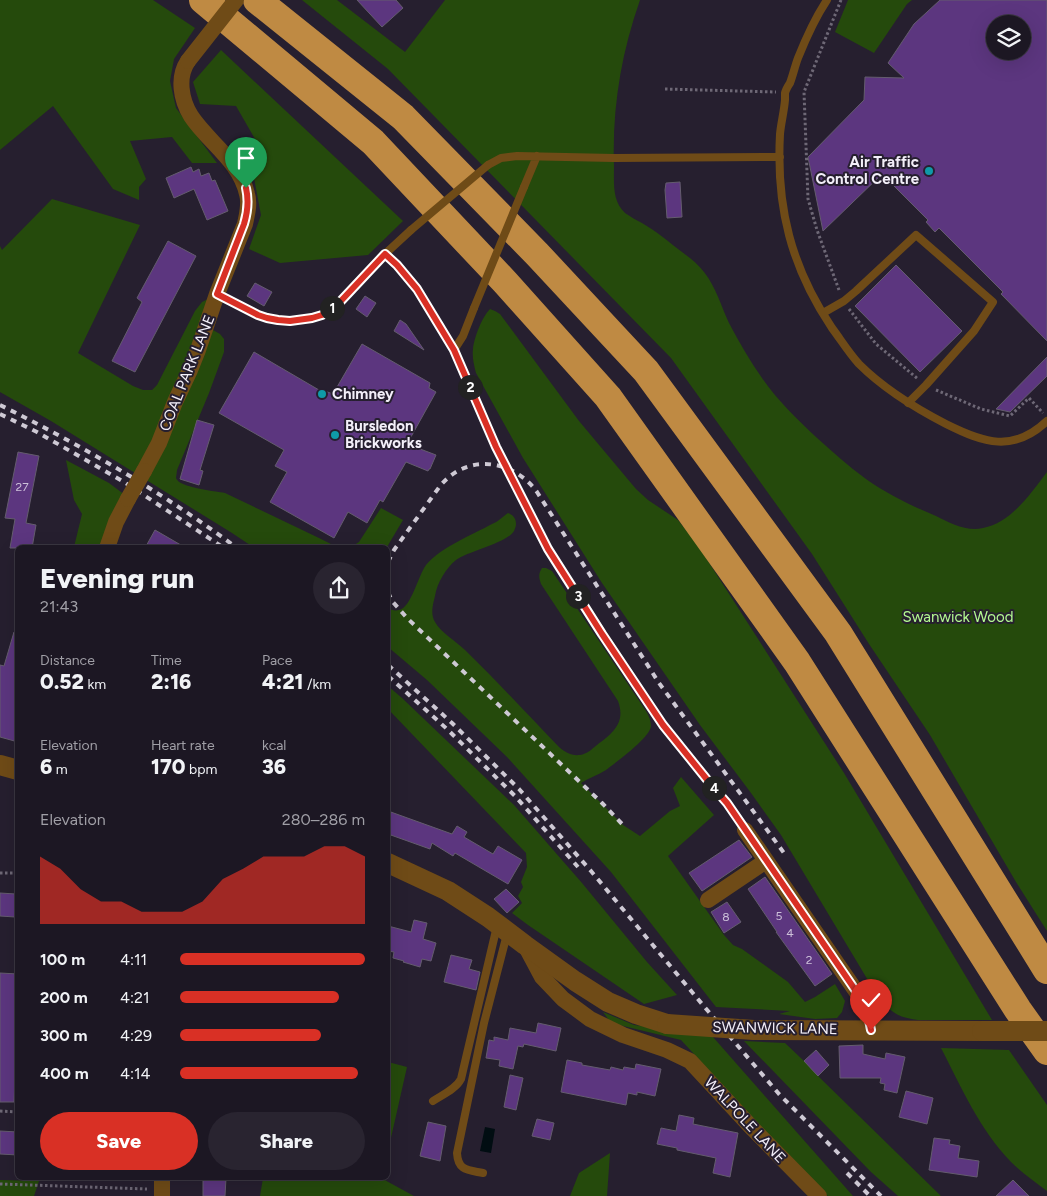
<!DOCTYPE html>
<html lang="en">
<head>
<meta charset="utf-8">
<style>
  :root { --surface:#1c1723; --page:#292430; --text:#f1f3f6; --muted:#a09fa6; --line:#3a3641; --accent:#d93025 }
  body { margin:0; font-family:Figtree,sans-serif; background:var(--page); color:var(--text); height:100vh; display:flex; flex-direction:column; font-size:19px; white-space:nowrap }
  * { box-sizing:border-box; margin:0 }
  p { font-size:16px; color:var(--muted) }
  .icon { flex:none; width:28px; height:28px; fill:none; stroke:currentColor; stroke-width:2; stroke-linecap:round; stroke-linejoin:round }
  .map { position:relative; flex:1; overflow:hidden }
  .side { position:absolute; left:15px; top:545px; width:375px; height:635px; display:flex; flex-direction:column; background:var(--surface); border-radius:8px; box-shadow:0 5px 20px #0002,0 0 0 1px var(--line) }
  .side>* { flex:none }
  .tools { position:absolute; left:986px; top:15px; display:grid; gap:10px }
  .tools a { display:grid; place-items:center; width:45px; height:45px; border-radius:50%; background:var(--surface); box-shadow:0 5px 20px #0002,0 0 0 1px var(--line); font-size:25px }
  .pin { position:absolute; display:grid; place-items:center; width:42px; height:42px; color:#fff; margin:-51px -21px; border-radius:50% 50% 50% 0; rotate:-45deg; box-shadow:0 0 5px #0007 }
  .pin .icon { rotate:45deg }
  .km { position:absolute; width:25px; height:25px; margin:-12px; border-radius:50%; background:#222; color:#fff; font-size:14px; line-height:25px; text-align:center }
  .round { display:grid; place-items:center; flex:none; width:52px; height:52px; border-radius:26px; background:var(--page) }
  .overview { display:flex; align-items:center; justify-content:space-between; height:85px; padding:0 25px }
  h1 { font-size:28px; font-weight:800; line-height:38px }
  .figures { display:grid; grid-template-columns:repeat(3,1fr); gap:8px; height:85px; padding:5px 25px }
  .figures div { display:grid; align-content:center }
  .figures b { font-size:21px; font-weight:800 }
  .figures small { font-size:14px; font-weight:400 }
  .figures p { font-size:14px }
  .chart { height:140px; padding:10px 25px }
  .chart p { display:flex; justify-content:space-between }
  .chart svg { width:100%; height:90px; margin-top:5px; fill:var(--accent); opacity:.7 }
  .primary-button { display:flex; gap:10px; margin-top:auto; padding:10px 25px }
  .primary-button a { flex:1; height:58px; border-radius:30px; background:var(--accent); color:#fff; font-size:20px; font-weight:800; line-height:58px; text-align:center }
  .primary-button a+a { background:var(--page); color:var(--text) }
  ul { padding:0 25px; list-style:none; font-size:16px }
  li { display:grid; grid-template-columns:80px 60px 1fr; align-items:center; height:38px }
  li i { height:12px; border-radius:6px; background:var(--accent) }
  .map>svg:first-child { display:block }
</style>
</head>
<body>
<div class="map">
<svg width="1047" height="1196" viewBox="0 0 1047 1196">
  <rect width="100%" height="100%" fill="#261f2f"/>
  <!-- green -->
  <path fill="#254a0c" d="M 0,0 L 153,0 L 195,28 L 174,59 L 170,81 L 176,108 L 217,163 L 192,163 L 172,137 L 130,141 L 146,179 L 139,187 L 139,200 L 113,189 L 53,106 L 0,150 Z
    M 302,0 L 337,0 L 405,52 L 445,0 L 640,0 C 621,54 612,109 614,166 C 614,183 612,201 625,213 C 631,217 636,220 642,223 C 656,231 669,242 682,252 C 690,258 698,264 704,272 C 716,287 721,306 729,323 C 739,342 750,361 762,378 C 777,400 797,419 816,437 C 832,451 848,466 866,479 C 887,494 912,506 936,516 C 950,523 967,532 983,528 C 1011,523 1031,493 1047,472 L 1047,931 L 1016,882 L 930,735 L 869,644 L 812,554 L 671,358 L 388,69 Z
    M 848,0 L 912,0 L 907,4 L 874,53 L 835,32 Z
    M 221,50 L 403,221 L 368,255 L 280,263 L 249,249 L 261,215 L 254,178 L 263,153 L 236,106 L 200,104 L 193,82 Z
    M 52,199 L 140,225 L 78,353 L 133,386 L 143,390 L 152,390 L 157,385 L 195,311 L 202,302 L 208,299 L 206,326 L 220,334 L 224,339 L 224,352 L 209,393 L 177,470 C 177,471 176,478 176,478 C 179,488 216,491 225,493 L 319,538 L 333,545 L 340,547 L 253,547 L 232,533 L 51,421 L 0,392 L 0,246 L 2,250 Z
    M 490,309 L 495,311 L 500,314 L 579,421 L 636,489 L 648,500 L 678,520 L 697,544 L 844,773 L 992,1020 L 918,1020 C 894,1017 889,1010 875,992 L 781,835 L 751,793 L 700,725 L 602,583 L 523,458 L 476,373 C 474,365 472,357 473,349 C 474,338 482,317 490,309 Z
    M 66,460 L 109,483 L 125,495 L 103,547 L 74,547 L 82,514 L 74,500 Z
    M 381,508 L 403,520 L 387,547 L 351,547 L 359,542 Z
    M 508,513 C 513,515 516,518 516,524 C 516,526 515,529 514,531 C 507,543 469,551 456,560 C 446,568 437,583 435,596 C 433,604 430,614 435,622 C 441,633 456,641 465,650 C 497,681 528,715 559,747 C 565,752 571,756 580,755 C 587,754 592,749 597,745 C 613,733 626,723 618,701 L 541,584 C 539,578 538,574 542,568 L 546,568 L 552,571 L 646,711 C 649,716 651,721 651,726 C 650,738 616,762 606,770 C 598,775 589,778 581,783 L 623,825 L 640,836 L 670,811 L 680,806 L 673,788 L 681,777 L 714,815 L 668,856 L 724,935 L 733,945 L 742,949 L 788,982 L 805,1002 L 815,997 L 835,984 L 845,1001 L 842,1012 L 837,1018 L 815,1019 L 779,1014 L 790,1011 L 716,1007 L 611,872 L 507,757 L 427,680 L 388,647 L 388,608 C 391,610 395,611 399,610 C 411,608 418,576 426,565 C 441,547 472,535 492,524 C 498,522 502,517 508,513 Z
    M 388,686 L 402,698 L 514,805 L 582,883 L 647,962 L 677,995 L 644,1004 L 528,925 L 512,913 L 522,903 L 518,896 L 523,887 L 521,882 L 527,867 L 526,853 L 388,709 Z
    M 603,1012 L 634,1025 L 678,1031 L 713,1037 L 853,1196 L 828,1196 L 818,1188 L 681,1040 L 611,1023 Z
    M 744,1041 L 785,1043 L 804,1061 L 818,1076 L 941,1196 L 898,1196 L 871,1172 Z
    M 941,1048 L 1009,1050 L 1047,1105 L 1047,1191 C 1035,1182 1022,1173 1011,1162 C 980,1130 961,1087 941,1048 Z
    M 388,1062 L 407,1067 L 388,1151 Z
    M 610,1153 L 607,1196 L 570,1196 L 579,1173 Z
    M 263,1178 L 381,1178 L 414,1196 L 260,1196 Z
    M 0,1180 L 39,1181 L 34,1196 L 0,1196 Z"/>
  <!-- water -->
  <path fill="#010d12" d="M 485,1127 L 495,1129 L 491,1153 L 480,1151 Z"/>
  <!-- building -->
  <path fill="#5c367f" stroke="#645c6e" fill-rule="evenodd" d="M 357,0 L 396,0 L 403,8 L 382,27 Z
    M 940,0 L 1047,0 L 1047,341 L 1001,294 L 1003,292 L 939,228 L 935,232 L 926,222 L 928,220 L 882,174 L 823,231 L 808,157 L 864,100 L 865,77 L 904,78 L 888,63 L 914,24 ZM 995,24 L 1022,24 L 1022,51 L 995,51 Z
    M 191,167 L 193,172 L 199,169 L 201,176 L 209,173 L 212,181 L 215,180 L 228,211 L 207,220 L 194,189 L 174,198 L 166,178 Z
    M 680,182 L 682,217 L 667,218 L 665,190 L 666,183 Z
    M 168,241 L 196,256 L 135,372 L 112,361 L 142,302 L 137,298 Z
    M 896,265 L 962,331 L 920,372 L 855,306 Z
    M 255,283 L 272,292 L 264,306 L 247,296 Z
    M 365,296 L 376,303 L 367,317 L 356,309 Z
    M 400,320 L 406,324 L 424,350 L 394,331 Z
    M 362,344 L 430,383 L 429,388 L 436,392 L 407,444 L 436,455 L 430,469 L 429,469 L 428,471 L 406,462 L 383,502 L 380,500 L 367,523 L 348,512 L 334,538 L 270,502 L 287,472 L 275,466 L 284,450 L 219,413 L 254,352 L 319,390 L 322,390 L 333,394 Z
    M 1047,357 L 1047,376 L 1010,412 L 996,409 Z
    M 197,420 L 214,425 L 200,470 L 203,471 L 199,485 L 180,479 Z
    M 18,452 L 39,456 L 26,523 L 36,525 L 32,548 L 10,548 L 15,519 L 5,518 Z
    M 155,530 L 186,548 L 145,548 Z
    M 14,632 L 18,633 L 18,742 L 0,737 L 0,665 L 4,666 Z
    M 388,811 L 452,834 L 457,826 L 467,832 L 464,837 L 493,854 L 498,846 L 522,860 L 508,884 L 455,853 L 453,856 L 432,843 L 430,849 L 388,834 Z
    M 739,840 L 752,857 L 702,891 L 689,873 Z
    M 765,877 L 832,974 L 815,986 L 776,932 L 777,932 L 748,889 Z
    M 506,889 L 519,902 L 507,913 L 494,899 Z
    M 0,893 L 16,894 L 15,917 L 0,916 Z
    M 727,902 L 741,922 L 724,933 L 711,912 Z
    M 414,920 L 427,923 L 423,939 L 436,943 L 431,961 L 422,959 L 420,967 L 403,962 L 404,961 L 393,958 L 394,952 L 388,951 L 388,926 L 411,932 Z
    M 451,955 L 472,960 L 469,969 L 480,972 L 476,990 L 444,982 Z
    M 0,973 L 18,974 L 18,1010 L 14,1102 L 0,1102 Z
    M 538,1023 L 561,1028 L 556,1051 L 524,1044 L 523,1047 L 518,1046 L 513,1069 L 499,1066 L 500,1060 L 486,1058 L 489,1040 L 494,1041 L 494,1037 L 508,1040 L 510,1028 L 536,1033 Z
    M 863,1045 L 863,1054 L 885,1059 L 886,1053 L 905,1057 L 897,1093 L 884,1090 L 885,1084 L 880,1083 L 881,1078 L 840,1078 L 839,1046 Z
    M 816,1050 L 829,1065 L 818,1076 L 804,1061 Z
    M 567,1060 L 582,1063 L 582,1065 L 610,1070 L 611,1067 L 623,1070 L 624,1067 L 635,1069 L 636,1064 L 661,1069 L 655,1096 L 637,1092 L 637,1095 L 628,1093 L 626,1105 L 561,1092 Z
    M 510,1075 L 523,1078 L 516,1110 L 504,1107 Z
    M 906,1091 L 933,1098 L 927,1124 L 899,1117 Z
    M 679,1115 L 694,1118 L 693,1124 L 738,1133 L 730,1177 L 713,1173 L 716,1158 L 677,1150 L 677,1148 L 657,1144 L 661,1128 L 676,1131 Z
    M 537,1119 L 554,1123 L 550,1140 L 532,1136 Z
    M 428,1122 L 446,1126 L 440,1161 L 420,1156 Z
    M 0,1131 L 18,1132 L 18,1155 L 0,1154 Z
    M 934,1138 L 950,1140 L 949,1144 L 960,1146 L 958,1158 L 979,1161 L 977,1177 L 929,1170 Z
    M 203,1178 L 226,1178 L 225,1196 L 203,1196 Z
    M 1013,1180 L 1029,1196 L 996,1196 Z"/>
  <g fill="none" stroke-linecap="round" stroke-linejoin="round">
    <!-- path -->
    <path stroke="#6e6876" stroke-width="3" stroke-dasharray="2.5 2.5" stroke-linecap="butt" d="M 665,89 L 776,92
      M 839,290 L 817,230 L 808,199 L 804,92 L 841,0
      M 849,309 L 876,344 L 918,379
      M 936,390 L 981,409 L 1010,416 L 1029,398 L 1043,413
      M 0,873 L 16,873
      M 0,1111 L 18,1112
      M 0,1184 L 147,1189"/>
    <!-- service -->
    <path stroke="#6f4b17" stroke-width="8" d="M 827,0 C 815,18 806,38 798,58 C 795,66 793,75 790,83 C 788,86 786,89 785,93 C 785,95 785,98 785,100 C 784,112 781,123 780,134 C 776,207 791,267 832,328 C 841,340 849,353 859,364 C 884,389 915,408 946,424 C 984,443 1013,453 1047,421
      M 488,165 L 501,158 L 517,156 L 614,158 L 780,157
      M 524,187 L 537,156
      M 411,230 L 385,254 L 397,265 L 417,289 L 454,350 L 496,447 L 548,549 L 603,634 L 663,725 L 713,787 L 727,803 L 745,830
      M 217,294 L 258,315 L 267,318 L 290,321 L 312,318 L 322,315 L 339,303 L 385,254
      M 823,313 L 844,301 L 856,291 L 916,235 L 993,302 L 974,331 L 926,385 L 908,403
      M 454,350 L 463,336 L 474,308
      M 433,1101 C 442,1095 456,1089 461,1079 L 497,926
      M 483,1173 C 468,1170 458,1171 457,1153 L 484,1023 L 507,934"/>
    <!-- minor -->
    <path stroke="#6f4b17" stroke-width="16" d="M 144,471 L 159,443 L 175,402 L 190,370 L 198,350 L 217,294 L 245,224 C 247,214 250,204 247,194 C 240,161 208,142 191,116 C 181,100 177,77 188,61
      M 107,548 L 116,522 L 128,499
      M 745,830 L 858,994 L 869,1020 L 871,1030
      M 708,900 L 766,861
      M 526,947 L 542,977 L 563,999 L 590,1019 L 623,1035 L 667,1050 L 690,1061 L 753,1129 L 819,1196
      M 162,1196 L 162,1178"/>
    <!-- tertiary -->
    <path stroke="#6f4b17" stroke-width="20" d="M 0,765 L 18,770
      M 388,863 L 448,891 L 488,917 L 525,945 L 575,981 L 608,1002 L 636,1014 L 667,1024
      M 754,1030 L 982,1031"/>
    <!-- motorway -->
    <path stroke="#bf8a43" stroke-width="28" d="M 203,0 L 373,142 L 505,282 L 608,397 L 797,662 L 1018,1010 L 1047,1051
      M 257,0 L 403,117 L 537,254 L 646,371 L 838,633 L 1047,970"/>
    <!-- rail -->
    <path stroke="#cec9d4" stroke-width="4" stroke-dasharray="6 6" stroke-linecap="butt" d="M 0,405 C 83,446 163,493 237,548
      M 0,414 L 37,432 L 124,482 L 224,548
      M 388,562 L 394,550 L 440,486 C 467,453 513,459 537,492 L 659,683 L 784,853
      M 388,592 L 392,601 L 408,619 L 602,803 L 623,825
      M 388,665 L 452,723 L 519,789 L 591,871 L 702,1004 L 779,1094 L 881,1196
      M 388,676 L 447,729 L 515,796 L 578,867
      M 847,1173 L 870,1196"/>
    <!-- service-bridge -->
    <path stroke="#6f4b17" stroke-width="8" d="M 411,230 L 488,165
      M 474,308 L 524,187"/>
    <!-- minor-bridge -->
    <path stroke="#6f4b17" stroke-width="16" d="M 188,61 L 236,0
      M 128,499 L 144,471"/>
    <!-- tertiary-bridge -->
    <path stroke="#6f4b17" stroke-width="20" d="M 667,1024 L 754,1030
      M 982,1031 L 1047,1031"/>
  </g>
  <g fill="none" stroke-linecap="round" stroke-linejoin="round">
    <!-- route casing -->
    <g stroke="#fff" stroke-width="10">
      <path id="route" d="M 246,188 C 249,201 248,211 244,224 L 217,294 L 258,315 L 267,318 L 278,320 L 290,321 L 312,318 L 322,315 L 339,303 L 385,254 L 397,265 L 417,289 L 454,350 L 496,447 L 548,549 L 602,634 L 663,725 L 713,787 L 727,803 L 858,994 L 869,1020 L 871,1030"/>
    </g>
    <!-- route -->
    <use href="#route" stroke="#d93025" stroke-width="6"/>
  </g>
  <!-- markers -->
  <g fill="#0f9aa8" stroke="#261f2f" stroke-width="2">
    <circle cx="929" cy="171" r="5"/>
    <circle cx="322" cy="394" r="5"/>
    <circle cx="335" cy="435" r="5"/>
  </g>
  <g text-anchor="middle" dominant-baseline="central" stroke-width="4" stroke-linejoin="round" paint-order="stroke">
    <!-- number labels -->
    <g font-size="12" fill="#cdc1da">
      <text x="22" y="487">27</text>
      <text x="779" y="916">5</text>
      <text x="726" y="917">8</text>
      <text x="790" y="933">4</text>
      <text x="809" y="960">2</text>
    </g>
    <!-- poi labels -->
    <g font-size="15" font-weight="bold" fill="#f3eff9" stroke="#261f2f" text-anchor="start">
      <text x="919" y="162" text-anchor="end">Air Traffic<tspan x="919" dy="17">Control Centre</tspan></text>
      <text x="332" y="394">Chimney</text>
      <text x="345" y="426">Bursledon<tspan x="345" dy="17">Brickworks</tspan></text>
    </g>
    <!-- street labels -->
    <g font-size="15" fill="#f3eff9" stroke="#261f2f">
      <text transform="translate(187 373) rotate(-68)">COAL PARK LANE</text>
      <text transform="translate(775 1028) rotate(1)">SWANWICK LANE</text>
      <text transform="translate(745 1120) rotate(47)">WALPOLE LANE</text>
    </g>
    <!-- park labels -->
    <g font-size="15" fill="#b3f991" stroke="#261f2f">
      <text x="958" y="617">Swanwick Wood</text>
    </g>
  </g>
</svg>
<div class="tools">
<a><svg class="icon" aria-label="layers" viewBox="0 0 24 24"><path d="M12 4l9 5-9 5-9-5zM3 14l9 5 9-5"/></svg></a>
</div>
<div class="pin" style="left:246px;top:188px;background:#1e9e55"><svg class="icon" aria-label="arrive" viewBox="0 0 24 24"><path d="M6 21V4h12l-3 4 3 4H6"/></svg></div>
<div class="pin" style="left:871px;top:1030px;background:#d93025"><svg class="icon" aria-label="check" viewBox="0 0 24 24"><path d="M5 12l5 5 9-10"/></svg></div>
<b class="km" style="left:332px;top:308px">1</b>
<b class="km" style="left:470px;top:387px">2</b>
<b class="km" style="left:578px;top:596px">3</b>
<b class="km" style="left:714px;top:788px">4</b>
<section class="side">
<div class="overview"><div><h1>Evening run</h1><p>21:43</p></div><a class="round"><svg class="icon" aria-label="share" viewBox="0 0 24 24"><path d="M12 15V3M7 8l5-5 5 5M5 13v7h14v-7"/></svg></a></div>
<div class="figures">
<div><p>Distance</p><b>0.52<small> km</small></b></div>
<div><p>Time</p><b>2:16</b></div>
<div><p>Pace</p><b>4:21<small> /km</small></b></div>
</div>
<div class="figures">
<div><p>Elevation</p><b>6<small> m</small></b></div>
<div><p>Heart rate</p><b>170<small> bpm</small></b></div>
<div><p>kcal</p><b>36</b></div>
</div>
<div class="chart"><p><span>Elevation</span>280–286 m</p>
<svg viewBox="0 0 160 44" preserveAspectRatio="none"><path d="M0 44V11L10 17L20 27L30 33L40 33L50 38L60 38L70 38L80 33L90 22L100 17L110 11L120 11L130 11L140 6L150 6L160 11V44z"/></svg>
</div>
<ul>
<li><b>100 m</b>4:11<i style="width:100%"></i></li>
<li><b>200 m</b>4:21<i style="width:86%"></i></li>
<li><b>300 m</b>4:29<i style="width:76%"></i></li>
<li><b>400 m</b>4:14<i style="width:96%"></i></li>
</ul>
<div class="primary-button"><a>Save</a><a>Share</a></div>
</section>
</div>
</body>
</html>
